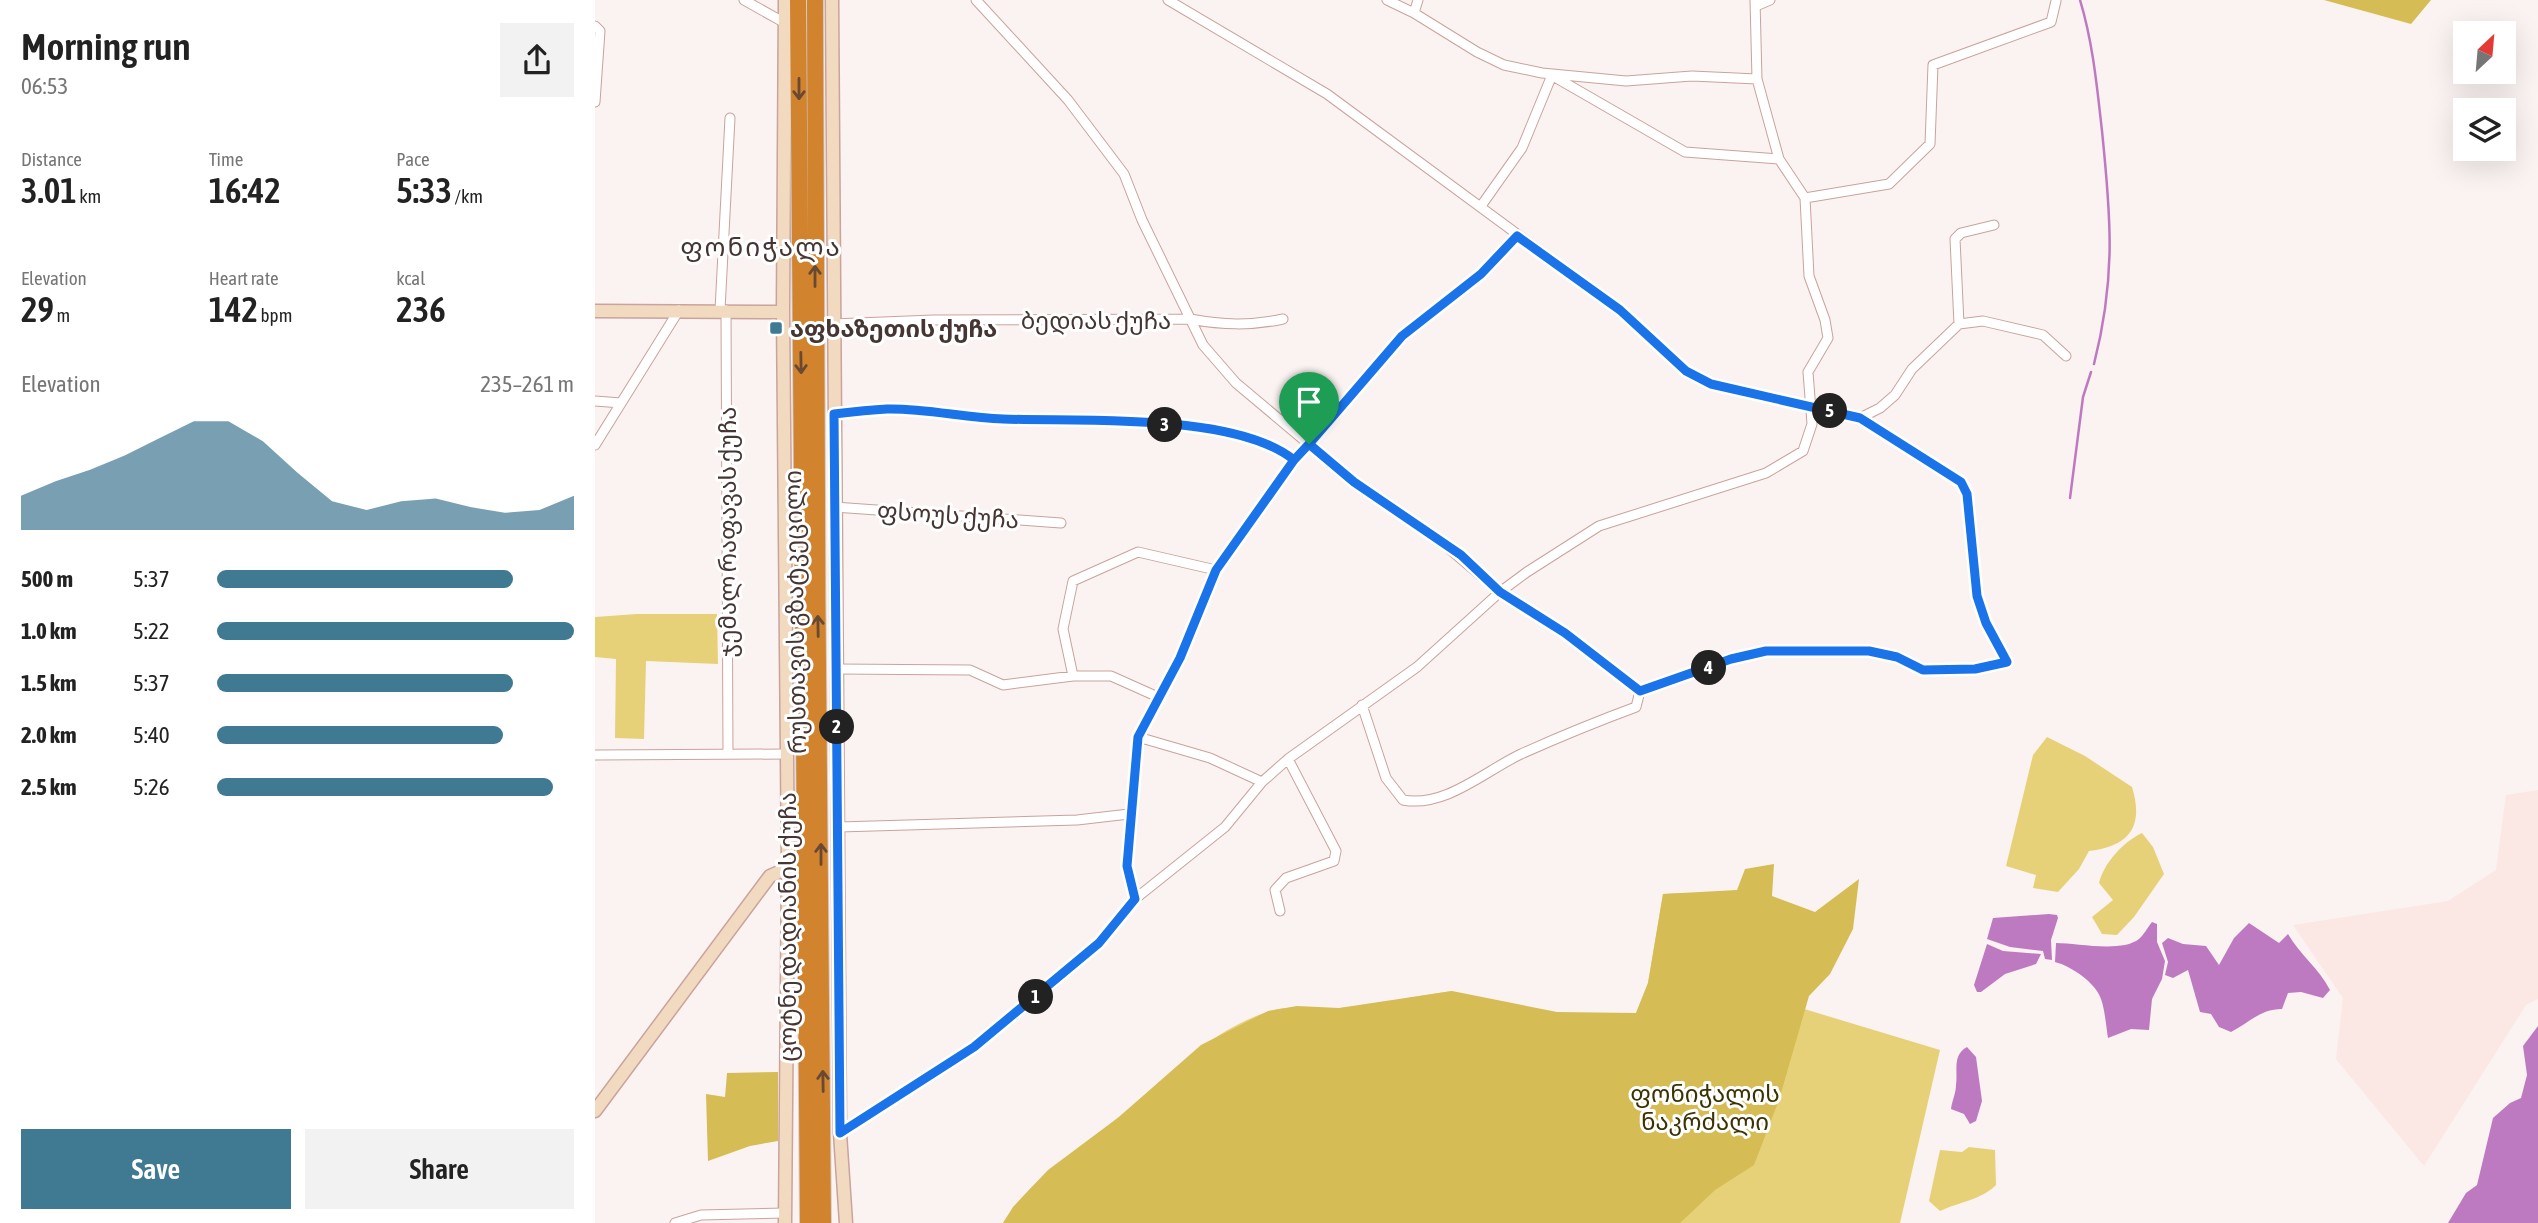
<!DOCTYPE html>
<html lang="en">
<head>
<meta charset="utf-8">
<style>
  :root { --surface:#fff; --page:#f2f2f2; --text:#222; --muted:#767676; --accent:#3f7992 }
  body { margin:0; font-family:"Asap Condensed","Noto Sans Georgian",sans-serif; background:var(--page); color:var(--text); height:100vh; display:flex; flex-direction:column; font-size:26px; white-space:nowrap }
  * { box-sizing:border-box; margin:0 }
  p { font-size:23px; color:var(--muted) }
  .icon { flex:none; width:38px; height:38px; fill:none; stroke:currentColor; stroke-width:2; stroke-linecap:round; stroke-linejoin:round }
  .map { position:relative; flex:1; overflow:hidden }
  .details { display:flex; flex-direction:column; background:var(--surface); width:595px }
  .details>* { flex:none }
  .needle { width:46px; rotate:26deg }
  .fabs { position:absolute; left:1858px; top:21px; display:grid; gap:14px }
  .fabs a { display:grid; place-items:center; width:63px; height:63px; border-radius:0px; background:var(--surface); box-shadow:0 7px 28px #0002; font-size:35px }
  .pin { position:absolute; display:grid; place-items:center; width:60px; height:60px; color:#fff; margin:-72px -30px; border-radius:50% 50% 50% 0; rotate:-45deg; box-shadow:0 0 7px #0007 }
  .pin .icon { rotate:45deg }
  .km { position:absolute; width:35px; height:35px; margin:-18px; border-radius:50%; background:#222; color:#fff; font-size:19px; line-height:35px; text-align:center }
  .round { display:grid; place-items:center; flex:none; width:74px; height:74px; border-radius:0px; background:var(--page) }
  .head { display:flex; align-items:center; justify-content:space-between; height:119px; padding:0 21px }
  h1 { font-size:38px; font-weight:600; line-height:52px }
  .figures { display:grid; grid-template-columns:repeat(3,1fr); gap:10px; height:119px; padding:7px 21px }
  .figures div { display:grid; align-content:center }
  .figures b { font-size:35px; font-weight:600 }
  .figures small { font-size:19px; font-weight:400 }
  .figures p { font-size:19px }
  .chart { height:196px; padding:14px 21px }
  .chart p { display:flex; justify-content:space-between }
  .chart svg { width:100%; height:126px; margin-top:7px; fill:var(--accent); opacity:.7 }
  .action { display:flex; gap:14px; margin-top:auto; padding:14px 21px }
  .action a { flex:1; height:80px; border-radius:0px; background:var(--accent); color:#fff; font-size:28px; font-weight:600; line-height:80px; text-align:center }
  .action a+a { background:var(--page); color:var(--text) }
  ul { padding:0 21px; list-style:none; font-size:23px }
  li { display:grid; grid-template-columns:112px 84px 1fr; align-items:center; height:52px }
  li i { height:18px; border-radius:9px; background:var(--accent) }
  main { display:flex; flex:1; min-height:0 }
  .map>svg:first-child { display:block }
</style>
</head>
<body>
<main>
<section class="details">
<div class="head"><div><h1>Morning run</h1><p>06:53</p></div><a class="round"><svg class="icon" aria-label="share" viewBox="0 0 24 24"><path d="M12 15V3M7 8l5-5 5 5M5 13v7h14v-7"/></svg></a></div>
<div class="figures">
<div><p>Distance</p><b>3.01<small> km</small></b></div>
<div><p>Time</p><b>16:42</b></div>
<div><p>Pace</p><b>5:33<small> /km</small></b></div>
</div>
<div class="figures">
<div><p>Elevation</p><b>29<small> m</small></b></div>
<div><p>Heart rate</p><b>142<small> bpm</small></b></div>
<div><p>kcal</p><b>236</b></div>
</div>
<div class="chart"><p><span>Elevation</span>235–261 m</p>
<svg viewBox="0 0 160 44" preserveAspectRatio="none"><path d="M0 44V32L10 27L20 23L30 18L40 12L50 6L60 6L70 13L80 24L90 34L100 37L110 34L120 33L130 36L140 38L150 37L160 32V44z"/></svg>
</div>
<ul>
<li><b>500 m</b>5:37<i style="width:83%"></i></li>
<li><b>1.0 km</b>5:22<i style="width:100%"></i></li>
<li><b>1.5 km</b>5:37<i style="width:83%"></i></li>
<li><b>2.0 km</b>5:40<i style="width:80%"></i></li>
<li><b>2.5 km</b>5:26<i style="width:94%"></i></li>
</ul>
<div class="action"><a>Save</a><a>Share</a></div>
</section>
<div class="map">
<svg width="1943" height="1223" viewBox="0 0 1943 1223">
  <rect width="100%" height="100%" fill="#fbf3f1"/>
  <!-- built -->
  <path fill="#fbe7e3" d="M 1943,790 L 1943,999 L 1931,1005 L 1829,1166 L 1741,1059 L 1748,998 L 1698,925 L 1853,901 L 1901,870 L 1911,795 Z"/>
  <!-- green -->
  <path fill="#e7d178" d="M 42,614 L 122,614 L 123,664 L 51,661 L 49,739 L 20,738 L 21,659 L 0,657 L 0,617 Z
    M 1452,737 L 1490,756 L 1537,787 C 1549,826 1535,846 1494,851 L 1484,869 L 1463,892 L 1438,888 L 1441,875 L 1411,866 L 1438,755 Z
    M 1547,833 L 1558,847 L 1569,874 L 1539,917 L 1522,935 L 1507,934 L 1497,917 L 1518,900 L 1504,883 C 1509,863 1528,842 1547,833 Z
    M 1086,893 L 1206,1008 L 1345,1050 L 1305,1223 L 408,1223 C 437,1176 484,1150 525,1116 C 572,1077 613,1032 672,1012 C 697,1003 721,1011 746,1008 C 783,1004 821,996 857,991 L 884,1090 L 1041,1013 L 1053,983 L 1068,894 Z
    M 1374,1147 L 1400,1150 L 1401,1185 C 1386,1200 1364,1202 1345,1211 L 1334,1201 L 1345,1150 L 1367,1152 Z"/>
  <!-- forest -->
  <path fill="#d5bc55" d="M 1729,0 L 1836,0 L 1816,24 Z
    M 1179,864 L 1177,896 L 1220,912 L 1264,879 L 1258,929 L 1235,974 L 1214,996 L 1184,1100 L 1159,1165 L 1120,1190 L 1085,1223 L 408,1223 L 418,1207 L 453,1170 L 524,1117 L 606,1045 L 673,1011 L 702,1006 L 744,1008 L 857,991 L 962,1012 L 1041,1013 L 1053,983 L 1068,894 L 1142,890 L 1150,869 Z
    M 183,1072 L 183,1141 L 155,1146 L 113,1161 L 111,1094 L 130,1097 L 132,1073 Z"/>
  <!-- water -->
  <path fill="#be7ac0" d="M 1454,914 L 1462,915 L 1463,918 L 1456,940 L 1457,960 L 1450,959 L 1448,951 L 1415,947 L 1392,939 L 1398,918 Z
    M 1557,922 L 1562,924 L 1562,942 L 1570,961 L 1567,979 L 1557,999 L 1554,1030 L 1536,1029 L 1513,1038 C 1511,1026 1510,1010 1506,999 C 1501,983 1476,966 1460,962 L 1461,943 C 1482,943 1526,953 1544,939 C 1548,936 1553,927 1557,922 Z
    M 1654,923 L 1684,943 L 1693,934 C 1705,955 1724,968 1735,990 L 1728,998 L 1706,992 L 1693,993 L 1687,1009 C 1665,1009 1654,1023 1636,1032 L 1624,1027 L 1616,1014 L 1605,1012 L 1593,970 L 1578,978 L 1570,975 L 1573,962 L 1567,943 L 1573,938 L 1588,944 L 1611,946 L 1624,965 L 1639,938 Z
    M 1392,944 L 1408,951 L 1446,954 L 1441,964 L 1410,974 L 1386,992 L 1382,992 L 1379,985 Z
    M 1943,1026 L 1943,1223 L 1853,1223 L 1871,1193 L 1882,1185 L 1898,1118 L 1915,1103 L 1926,1098 L 1932,1075 L 1928,1046 Z
    M 1372,1047 L 1381,1057 L 1387,1101 L 1381,1121 L 1375,1124 L 1369,1114 L 1356,1109 C 1357,1101 1361,1093 1361,1085 C 1363,1071 1357,1055 1372,1047 Z"/>
  <g fill="none" stroke-linecap="round" stroke-linejoin="round">
    <!-- stream -->
    <path stroke="#be7ac0" stroke-width="2.5" d="M 1485,0 C 1498,43 1502,87 1507,131 C 1516,218 1521,278 1499,364
      M 1475,498 L 1488,397 L 1496,372"/>
    <!-- street casing -->
    <g stroke="#c9a39c" stroke-width="11">
      <path id="street" d="M 149,0 L 190,23
        M 381,0 L 473,100 L 529,174 L 547,220 L 608,345 L 641,383 L 759,482 L 837,534 L 905,592 L 970,633 L 1045,691
        M 573,0 L 732,94 L 1025,310 L 1091,371 L 1116,384 L 1265,418 L 1366,482 L 1372,494 L 1382,596 L 1391,623 L 1412,662 L 1380,669 L 1328,670 L 1302,657 L 1274,651 L 1171,651 L 1136,659 L 1045,691
        M 792,0 L 819,13 L 882,52 L 909,65 L 947,73 L 1031,81 L 1097,76 L 1162,79
        M 1161,6 L 1175,0
        M 819,13 L 823,0
        M 0,26 L 5,31 L 0,102
        M 958,76 L 1090,152 L 1184,159
        M 1210,198 L 1294,184 L 1335,144 L 1338,65 L 1456,22 L 1461,1
        M 886,206 L 927,148 L 957,75
        M 125,310 L 135,118
        M 131,310 L 133,753
        M 238,324 L 338,320 L 595,319 C 628,325 655,326 688,319
        M 1364,324 L 1360,239 L 1366,233 L 1399,225
        M 0,401 L 26,403
        M 238,414 C 256,412 274,410 291,409 C 330,408 369,418 408,419 C 484,422 641,412 699,460
        M 1265,418 L 1285,408 L 1300,395 L 1317,369 L 1364,324 L 1388,321 L 1448,335 L 1471,356
        M 0,445 L 84,310
        M 239,507 L 466,523
        M 242,669 L 375,670 L 408,685 L 478,676 L 516,676 L 563,697
        M 478,676 L 468,629 L 478,581 L 543,552 L 621,570
        M 767,705 L 791,778 L 808,800 C 850,808 890,771 926,754 C 964,737 1003,721 1041,707 L 1045,691
        M 543,737 L 615,758 L 667,782
        M 0,755 L 193,754
        M 244,827 L 482,820 L 534,814
        M 540,899 L 532,866 L 543,737 L 585,658 L 621,570 L 699,460 L 807,336 L 886,274 L 922,236
        M 685,911 L 680,890 L 691,878 L 739,861 L 741,851 L 693,759
        M 245,1133 L 379,1047 L 438,1000 L 504,943 L 540,899 L 630,827 L 667,782 L 693,759 L 822,667 L 905,592 L 932,572 L 1004,526 L 1171,473 L 1208,451 L 1217,424 L 1213,372 L 1233,338 L 1230,320 L 1214,276 L 1210,198 L 1184,159 L 1162,79 L 1160,0
        M 80,1223 L 106,1215 L 191,1213"/>
    </g>
    <!-- secondary casing -->
    <g stroke="#c9a39c" stroke-width="15">
      <path id="secondary" d="M 237,0 L 245,1133 L 251,1223
        M 0,311 L 188,312
        M 0,1111 L 175,876 L 193,868
        M 190,1223 L 193,868 L 188,312 L 190,0"/>
    </g>
    <!-- highway casing -->
    <g stroke="#d3cfce" stroke-width="18">
      <path id="highway" d="M 203,0 L 213,1223
        M 220,0 C 219,408 225,815 228,1223"/>
    </g>
    <!-- street -->
    <use href="#street" stroke="#fff" stroke-width="9"/>
    <!-- secondary -->
    <use href="#secondary" stroke="#f1dac0" stroke-width="12"/>
    <!-- highway -->
    <use href="#highway" stroke="#d1832e" stroke-width="16"/>
  </g>
  <!-- one-way arrows -->
  <defs><path id="oneway-shaft" d="M-6 0H5M1.5-3L5.5 0L1.5 3" fill="none" stroke-width="1.6" stroke-linecap="round" stroke-linejoin="round" transform="scale(1.75)"/></defs>
  <g stroke="#694932">
    <use href="#oneway-shaft" transform="translate(204 89) rotate(90)"/>
    <use href="#oneway-shaft" transform="translate(220 276) rotate(-90)"/>
    <use href="#oneway-shaft" transform="translate(206 363) rotate(89)"/>
    <use href="#oneway-shaft" transform="translate(223 626) rotate(-91)"/>
    <use href="#oneway-shaft" transform="translate(226 854) rotate(-90)"/>
    <use href="#oneway-shaft" transform="translate(228 1081) rotate(-91)"/>
  </g>
  <g fill="none" stroke-linecap="round" stroke-linejoin="round">
    <!-- route casing -->
    <g stroke="#fff" stroke-width="14">
      <path id="route" d="M 714,444 L 699,460 L 621,570 L 585,658 L 543,737 L 532,866 L 540,899 L 504,943 L 379,1047 L 245,1133 L 239,414 C 256,412 274,410 292,409 C 330,408 370,418 408,419 C 484,422 640,412 699,460 L 714,444 L 759,482 L 866,555 L 905,592 L 970,633 L 1045,691 L 1136,659 L 1171,651 L 1274,651 L 1302,657 L 1328,670 L 1380,669 L 1412,662 L 1391,623 L 1382,596 L 1372,494 L 1366,482 L 1265,418 L 1116,384 L 1091,371 L 1025,310 L 922,236 L 886,274 L 807,336 L 714,444"/>
    </g>
    <!-- route -->
    <use href="#route" stroke="#1a73e8" stroke-width="9"/>
  </g>
  <!-- markers -->
  <rect fill="#3f7992" stroke="#fff" stroke-width="2.5" x="174" y="321" width="14" height="14" rx="3.5"/>
  <g text-anchor="middle" dominant-baseline="central" stroke-width="6" stroke-linejoin="round" paint-order="stroke">
    <!-- street labels -->
    <g font-size="24" fill="#463633" stroke="#fff">
      <text x="501" y="320">ბედიას ქუჩა</text>
      <text transform="translate(353 515) rotate(4)">ფსოუს ქუჩა</text>
      <text transform="translate(132 532) rotate(-90)">ჯემალ რაფავას ქუჩა</text>
      <text transform="translate(200 612) rotate(-91)">რუსთავის გზატკეცილი</text>
      <text transform="translate(192 927) rotate(-90)">ცოტნე დადიანის ქუჩა</text>
    </g>
    <!-- poi labels -->
    <g font-size="24" font-weight="bold" fill="#463633" stroke="#fff" text-anchor="start">
      <text x="195" y="328">აფხაზეთის ქუჩა</text>
    </g>
    <!-- park labels -->
    <g font-size="24" fill="#3c3204" stroke="#fff">
      <text x="1110" y="1093">ფონიჭალის<tspan x="1110" dy="28">ნაკრძალი</tspan></text>
    </g>
    <!-- neighbourhood labels -->
    <g font-size="26" letter-spacing="2" fill="#463633" stroke="#fff">
      <text x="166" y="247">ფონიჭალა</text>
    </g>
  </g>
</svg>
<div class="fabs">
<a><svg class="needle" viewBox="-14 -14 28 28"><path d="M0-13l5 13h-10z" fill="#e53935"/><path d="M0 13l5-13h-10z" fill="#767676"/></svg></a>
<a><svg class="icon" aria-label="layers" viewBox="0 0 24 24"><path d="M12 4l9 5-9 5-9-5zM3 14l9 5 9-5"/></svg></a>
</div>
<div class="pin" style="left:714px;top:444px;background:#1e9e55"><svg class="icon" aria-label="arrive" viewBox="0 0 24 24"><path d="M6 21V4h12l-3 4 3 4H6"/></svg></div>
<b class="km" style="left:441px;top:997px">1</b>
<b class="km" style="left:242px;top:727px">2</b>
<b class="km" style="left:570px;top:425px">3</b>
<b class="km" style="left:1114px;top:668px">4</b>
<b class="km" style="left:1235px;top:411px">5</b>
</div>
</main>
</body>
</html>
